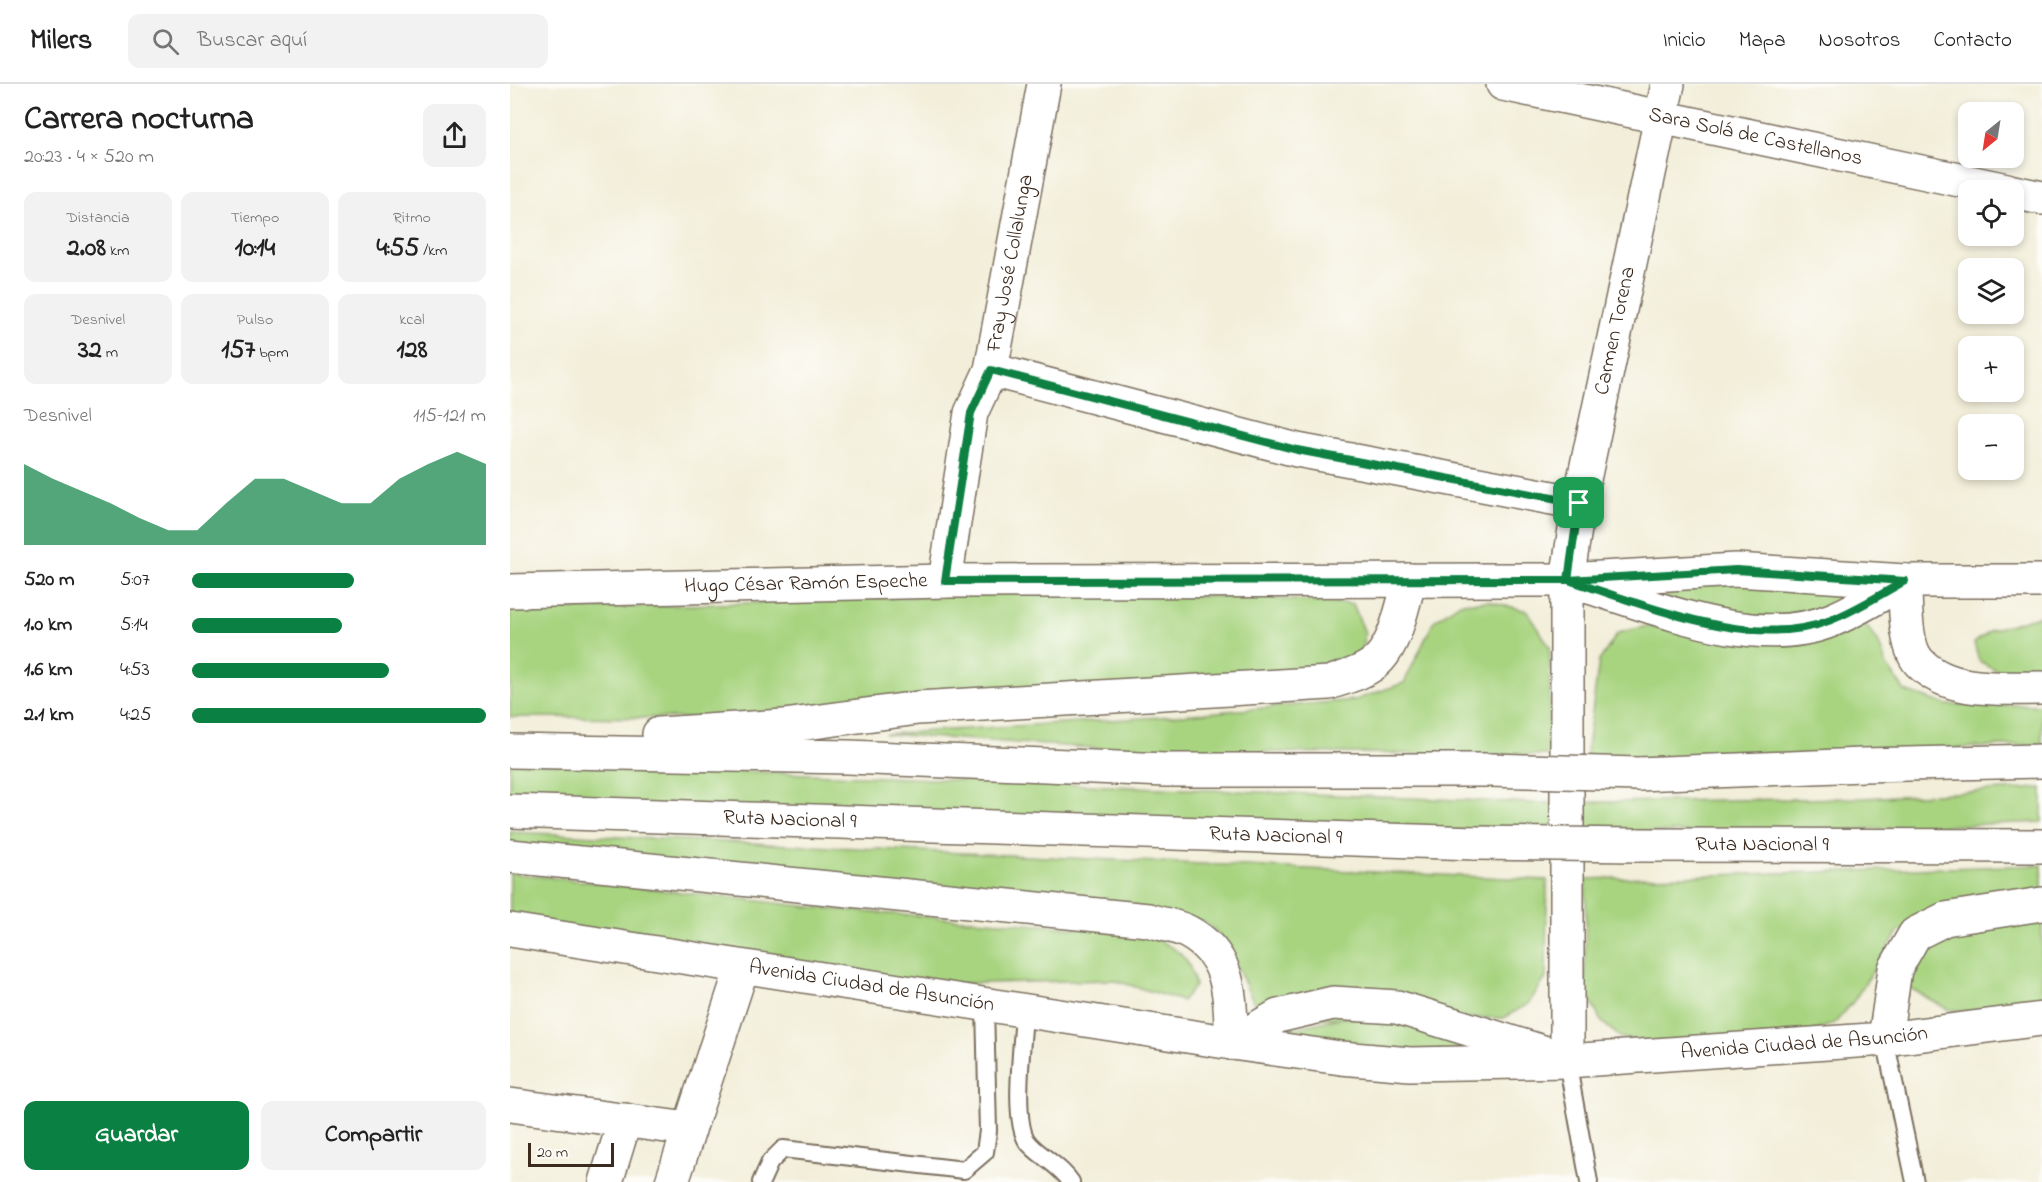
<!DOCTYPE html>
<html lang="es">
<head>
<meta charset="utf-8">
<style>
  :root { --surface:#fff; --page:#f2f2f2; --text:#222; --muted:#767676; --line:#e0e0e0; --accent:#0b8043 }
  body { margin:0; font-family:"Indie Flower",sans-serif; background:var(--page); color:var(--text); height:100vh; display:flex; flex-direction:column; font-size:22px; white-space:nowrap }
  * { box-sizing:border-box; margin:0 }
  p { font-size:20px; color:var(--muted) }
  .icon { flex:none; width:33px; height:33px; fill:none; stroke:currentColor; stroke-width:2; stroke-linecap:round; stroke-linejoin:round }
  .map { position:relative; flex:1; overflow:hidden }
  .panel { display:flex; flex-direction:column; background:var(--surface); width:510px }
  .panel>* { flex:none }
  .needle { width:39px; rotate:210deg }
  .fabs { position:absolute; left:1448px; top:18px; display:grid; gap:12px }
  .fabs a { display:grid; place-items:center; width:66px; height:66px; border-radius:12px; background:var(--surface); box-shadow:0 3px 9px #0003; font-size:30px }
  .scale { position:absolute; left:18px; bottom:15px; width:86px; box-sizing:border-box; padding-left:6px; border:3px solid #3b2a1e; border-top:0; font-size:16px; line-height:21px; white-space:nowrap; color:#3b2a1e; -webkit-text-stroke:4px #fdfcf7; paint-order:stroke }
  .pin { position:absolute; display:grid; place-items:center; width:51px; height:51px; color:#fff; margin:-26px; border-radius:12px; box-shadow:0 3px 9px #0006 }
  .round { display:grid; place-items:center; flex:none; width:63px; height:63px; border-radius:12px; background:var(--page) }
  .headline { display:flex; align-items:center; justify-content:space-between; height:102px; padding:0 24px }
  h1 { font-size:33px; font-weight:700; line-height:45px }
  .metrics { display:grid; grid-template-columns:repeat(3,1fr); gap:9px; height:102px; padding:6px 24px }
  .metrics div { display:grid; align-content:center; border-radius:12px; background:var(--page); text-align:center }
  .metrics b { font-size:26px; font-weight:700 }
  .metrics small { font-size:16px; font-weight:400 }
  .metrics p { font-size:16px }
  .chart { height:168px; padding:12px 24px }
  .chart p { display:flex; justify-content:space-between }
  .chart svg { width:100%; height:108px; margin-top:6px; fill:var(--accent); opacity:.7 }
  .primary-button { display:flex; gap:12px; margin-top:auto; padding:12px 24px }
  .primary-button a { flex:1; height:69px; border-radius:12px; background:var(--accent); color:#fff; font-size:24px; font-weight:700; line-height:69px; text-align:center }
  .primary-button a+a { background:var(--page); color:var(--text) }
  ul { padding:0 24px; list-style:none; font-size:20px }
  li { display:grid; grid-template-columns:96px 72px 1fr; align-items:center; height:45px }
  li i { height:15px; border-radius:8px; background:var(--accent) }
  header { display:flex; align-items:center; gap:36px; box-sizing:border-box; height:84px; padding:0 30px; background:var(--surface); border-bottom:2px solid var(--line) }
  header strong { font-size:28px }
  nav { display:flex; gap:33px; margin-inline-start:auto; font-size:21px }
  .search { width:420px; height:54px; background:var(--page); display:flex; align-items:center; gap:15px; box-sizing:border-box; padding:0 21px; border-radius:12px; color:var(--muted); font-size:22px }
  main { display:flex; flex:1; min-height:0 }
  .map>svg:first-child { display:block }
</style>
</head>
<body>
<header>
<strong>Milers</strong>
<div class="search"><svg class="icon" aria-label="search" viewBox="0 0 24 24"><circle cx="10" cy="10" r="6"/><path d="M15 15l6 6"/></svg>Buscar aquí</div>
<nav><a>Inicio</a><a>Mapa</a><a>Nosotros</a><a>Contacto</a></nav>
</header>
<main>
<section class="panel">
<div class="headline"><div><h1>Carrera nocturna</h1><p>20:23 · 4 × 520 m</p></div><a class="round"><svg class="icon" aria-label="share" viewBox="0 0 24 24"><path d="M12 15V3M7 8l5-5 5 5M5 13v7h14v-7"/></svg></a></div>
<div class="metrics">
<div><p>Distancia</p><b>2.08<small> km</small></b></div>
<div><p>Tiempo</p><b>10:14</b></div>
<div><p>Ritmo</p><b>4:55<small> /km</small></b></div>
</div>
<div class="metrics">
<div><p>Desnivel</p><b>32<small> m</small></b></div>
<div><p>Pulso</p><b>157<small> bpm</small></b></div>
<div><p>kcal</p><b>128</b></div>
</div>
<div class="chart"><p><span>Desnivel</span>115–121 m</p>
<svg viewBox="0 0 160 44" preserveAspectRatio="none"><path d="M0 44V11L10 17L20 22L30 27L40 33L50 38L60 38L70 27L80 17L90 17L100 22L110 27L120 27L130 17L140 11L150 6L160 11V44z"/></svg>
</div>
<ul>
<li><b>520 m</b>5:07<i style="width:55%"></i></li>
<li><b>1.0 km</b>5:14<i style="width:51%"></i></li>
<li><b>1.6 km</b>4:53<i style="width:67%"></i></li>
<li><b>2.1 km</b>4:25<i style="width:100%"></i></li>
</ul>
<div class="primary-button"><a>Guardar</a><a>Compartir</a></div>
</section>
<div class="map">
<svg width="1532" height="1098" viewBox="0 0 1532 1098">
  <rect width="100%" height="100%" fill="#fdfcf7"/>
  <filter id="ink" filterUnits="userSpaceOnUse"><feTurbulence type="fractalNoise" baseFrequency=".0167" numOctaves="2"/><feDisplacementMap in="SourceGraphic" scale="12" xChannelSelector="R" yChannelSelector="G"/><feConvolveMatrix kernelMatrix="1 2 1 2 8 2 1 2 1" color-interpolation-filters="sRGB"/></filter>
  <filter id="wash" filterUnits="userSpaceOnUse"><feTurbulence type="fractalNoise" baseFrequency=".008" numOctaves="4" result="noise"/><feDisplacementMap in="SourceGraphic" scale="24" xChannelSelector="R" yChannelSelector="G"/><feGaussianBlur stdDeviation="1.35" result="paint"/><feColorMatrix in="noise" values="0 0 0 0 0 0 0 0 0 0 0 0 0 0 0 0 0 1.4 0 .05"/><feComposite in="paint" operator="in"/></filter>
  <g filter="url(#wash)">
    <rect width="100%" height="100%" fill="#f2eed9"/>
    <!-- green -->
    <path fill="#a8d480" stroke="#727f4f" stroke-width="1.5" d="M 1257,497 L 1318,508 L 1336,518 L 1291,536 L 1242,539 L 1119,503 Z
      M 517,509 L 740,513 L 843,520 L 855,549 L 850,575 L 811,592 L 187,634 L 0,633 L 0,524 L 63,525 Z
      M 979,517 L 1017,527 L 1040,563 L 1039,671 L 630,667 L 374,650 L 649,633 L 845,616 L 894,599 L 924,537 L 950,519 Z
      M 1532,531 L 1532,585 L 1486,586 L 1469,577 L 1464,559 L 1481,546 Z
      M 1350,534 L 1368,557 L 1377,582 L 1395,607 L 1437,621 L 1532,621 L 1532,660 L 1145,679 L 1076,672 L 1089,577 L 1108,549 L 1137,542 L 1203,556 Z
      M 0,678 L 1025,719 L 1353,714 L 1532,704 L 1532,738 L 1254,749 L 791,745 L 0,717 Z
      M 0,748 L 1037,796 L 1036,894 L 1018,920 L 994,934 L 751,934 L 714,855 L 693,837 L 644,828 L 0,768 Z
      M 1532,781 L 1532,809 L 1388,848 L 1343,918 L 1325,939 L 1291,953 L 1142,959 L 1111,954 L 1091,937 L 1075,906 L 1076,795 Z
      M 0,789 L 319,825 L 633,849 C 662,863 680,867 685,902 L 672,917 L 603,896 L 391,901 L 0,833 Z
      M 1532,830 L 1532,920 L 1478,930 L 1437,925 L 1400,904 L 1402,891 L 1418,864 L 1471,839 Z
      M 844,931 L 894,936 L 982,967 L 796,964 L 766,948 Z"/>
  </g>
  <g filter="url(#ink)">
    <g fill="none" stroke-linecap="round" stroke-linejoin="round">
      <!-- service casing -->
      <g stroke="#7b6f5f" stroke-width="20">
        <path id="service" d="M 514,928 C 513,957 502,1035 517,1057 C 527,1071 549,1080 561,1098
          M 1375,955 L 1405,1098
          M 1057,977 L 1079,1098
          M 251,1098 L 260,1078 L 273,1065 L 454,1086 L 475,1068 L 478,1047 L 475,922"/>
      </g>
      <!-- minor casing -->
      <g stroke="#7b6f5f" stroke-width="36">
        <g id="minor">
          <path id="s1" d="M 993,0 L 1497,106"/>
          <path d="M 1503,108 L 1532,114"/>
          <path d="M 481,286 L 787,366 L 1069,419"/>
          <path id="s2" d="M 1057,496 L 1069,419 L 1158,0"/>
          <path id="s3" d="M 435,497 L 461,329 L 481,286 L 534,0"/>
          <path d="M 0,1021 L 178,1045"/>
          <path d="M 96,1098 L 115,1036"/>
          <path d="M 162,1098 L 232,884"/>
        </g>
      </g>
      <!-- tertiary casing -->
      <g stroke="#7b6f5f" stroke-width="36">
        <g id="tertiary">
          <path d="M 1076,502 C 1149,524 1247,567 1322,536 C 1347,526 1371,510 1395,497"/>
          <path id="s4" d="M 0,507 L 435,497 L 1057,496 L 1226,486 L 1395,497 L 1532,497"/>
          <path id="s5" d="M 0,846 L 722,959 L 831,974 L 900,980 L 1057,977 L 1375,955 L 1532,935"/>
          <path d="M 722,959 L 768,932 L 823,919 L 887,923 L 1036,969"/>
          <path d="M 1057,977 L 1057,496"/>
        </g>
      </g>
      <!-- motorway casing -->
      <g stroke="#7b6f5f" stroke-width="36">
        <g id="motorway">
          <path d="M 1395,497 C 1395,517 1395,563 1409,578 C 1439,610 1492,604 1532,604"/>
          <path d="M 149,650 L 274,642 L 408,624 L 819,599 C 835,593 857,588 869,575 C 887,556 892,521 900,496"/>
          <path d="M 0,667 L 338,673 L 656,686 L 980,686"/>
          <path d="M 1128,690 L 1353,681 L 1532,677"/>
          <path id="s6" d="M 0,727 L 966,759"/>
          <path id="s7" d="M 1126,761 L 1532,762"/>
          <path d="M 0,772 L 638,836 C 650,840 667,842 678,848 C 724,873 719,915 722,959"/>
          <path d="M 1375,955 L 1385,885 L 1405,850 L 1435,835 L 1532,820"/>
        </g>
      </g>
      <!-- service -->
      <use href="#service" stroke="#fff" stroke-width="16"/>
      <!-- minor -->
      <use href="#minor" stroke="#fff" stroke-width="33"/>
      <!-- tertiary -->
      <use href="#tertiary" stroke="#fff" stroke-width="33"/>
      <!-- motorway -->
      <use href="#motorway" stroke="#fff" stroke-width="33"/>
      <!-- motorway-bridge casing -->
      <g stroke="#7b6f5f" stroke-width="36" stroke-linecap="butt">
        <path id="motorway-bridge" d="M 980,686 L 1128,690
          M 966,759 L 1126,761"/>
      </g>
      <!-- motorway-bridge -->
      <use href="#motorway-bridge" stroke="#fff" stroke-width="33"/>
    </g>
  </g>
  <g fill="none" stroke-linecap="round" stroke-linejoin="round" filter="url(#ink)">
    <!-- route casing -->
    <g stroke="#fff" stroke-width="12">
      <path id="route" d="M 1069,419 L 787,366 L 481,286 L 461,329 L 435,497 L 1058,496 L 1226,486 L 1395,497 C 1371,510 1347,526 1321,536 C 1243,568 1134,520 1058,496 L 1069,419"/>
    </g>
    <!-- route -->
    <use href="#route" stroke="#0b8043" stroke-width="8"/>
  </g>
  <g text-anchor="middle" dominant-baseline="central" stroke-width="4.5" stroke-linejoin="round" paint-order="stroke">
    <!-- street labels -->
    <g font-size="21" fill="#3b2a1e" stroke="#fdfcf7">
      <text stroke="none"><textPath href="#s1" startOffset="258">Sara Solá de Castellanos</textPath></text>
      <text stroke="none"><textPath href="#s3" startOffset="326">Fray José Collalunga</textPath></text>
      <text stroke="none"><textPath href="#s2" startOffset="254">Carmen Torena</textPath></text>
      <text stroke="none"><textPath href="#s4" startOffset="296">Hugo César Ramón Espeche</textPath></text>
      <text stroke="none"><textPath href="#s6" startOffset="280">Ruta Nacional 9</textPath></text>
      <text stroke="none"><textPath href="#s6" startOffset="766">Ruta Nacional 9</textPath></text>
      <text stroke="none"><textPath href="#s7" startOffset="126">Ruta Nacional 9</textPath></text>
      <text stroke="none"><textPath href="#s5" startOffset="366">Avenida Ciudad de Asunción</textPath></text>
      <text stroke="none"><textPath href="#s5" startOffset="1305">Avenida Ciudad de Asunción</textPath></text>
    </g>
  </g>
</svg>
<div class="fabs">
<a><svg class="needle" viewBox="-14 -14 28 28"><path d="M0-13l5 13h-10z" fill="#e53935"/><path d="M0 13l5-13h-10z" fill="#767676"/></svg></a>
<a><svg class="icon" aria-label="locate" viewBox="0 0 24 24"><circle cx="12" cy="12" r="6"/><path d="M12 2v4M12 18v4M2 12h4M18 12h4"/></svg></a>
<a><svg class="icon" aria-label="layers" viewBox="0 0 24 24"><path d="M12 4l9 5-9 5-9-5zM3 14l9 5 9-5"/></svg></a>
<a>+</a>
<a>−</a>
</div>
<div class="scale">20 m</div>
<div class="pin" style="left:1069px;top:419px;background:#1e9e55"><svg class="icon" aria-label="arrive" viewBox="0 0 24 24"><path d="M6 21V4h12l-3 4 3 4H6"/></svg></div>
</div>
</main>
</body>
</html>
